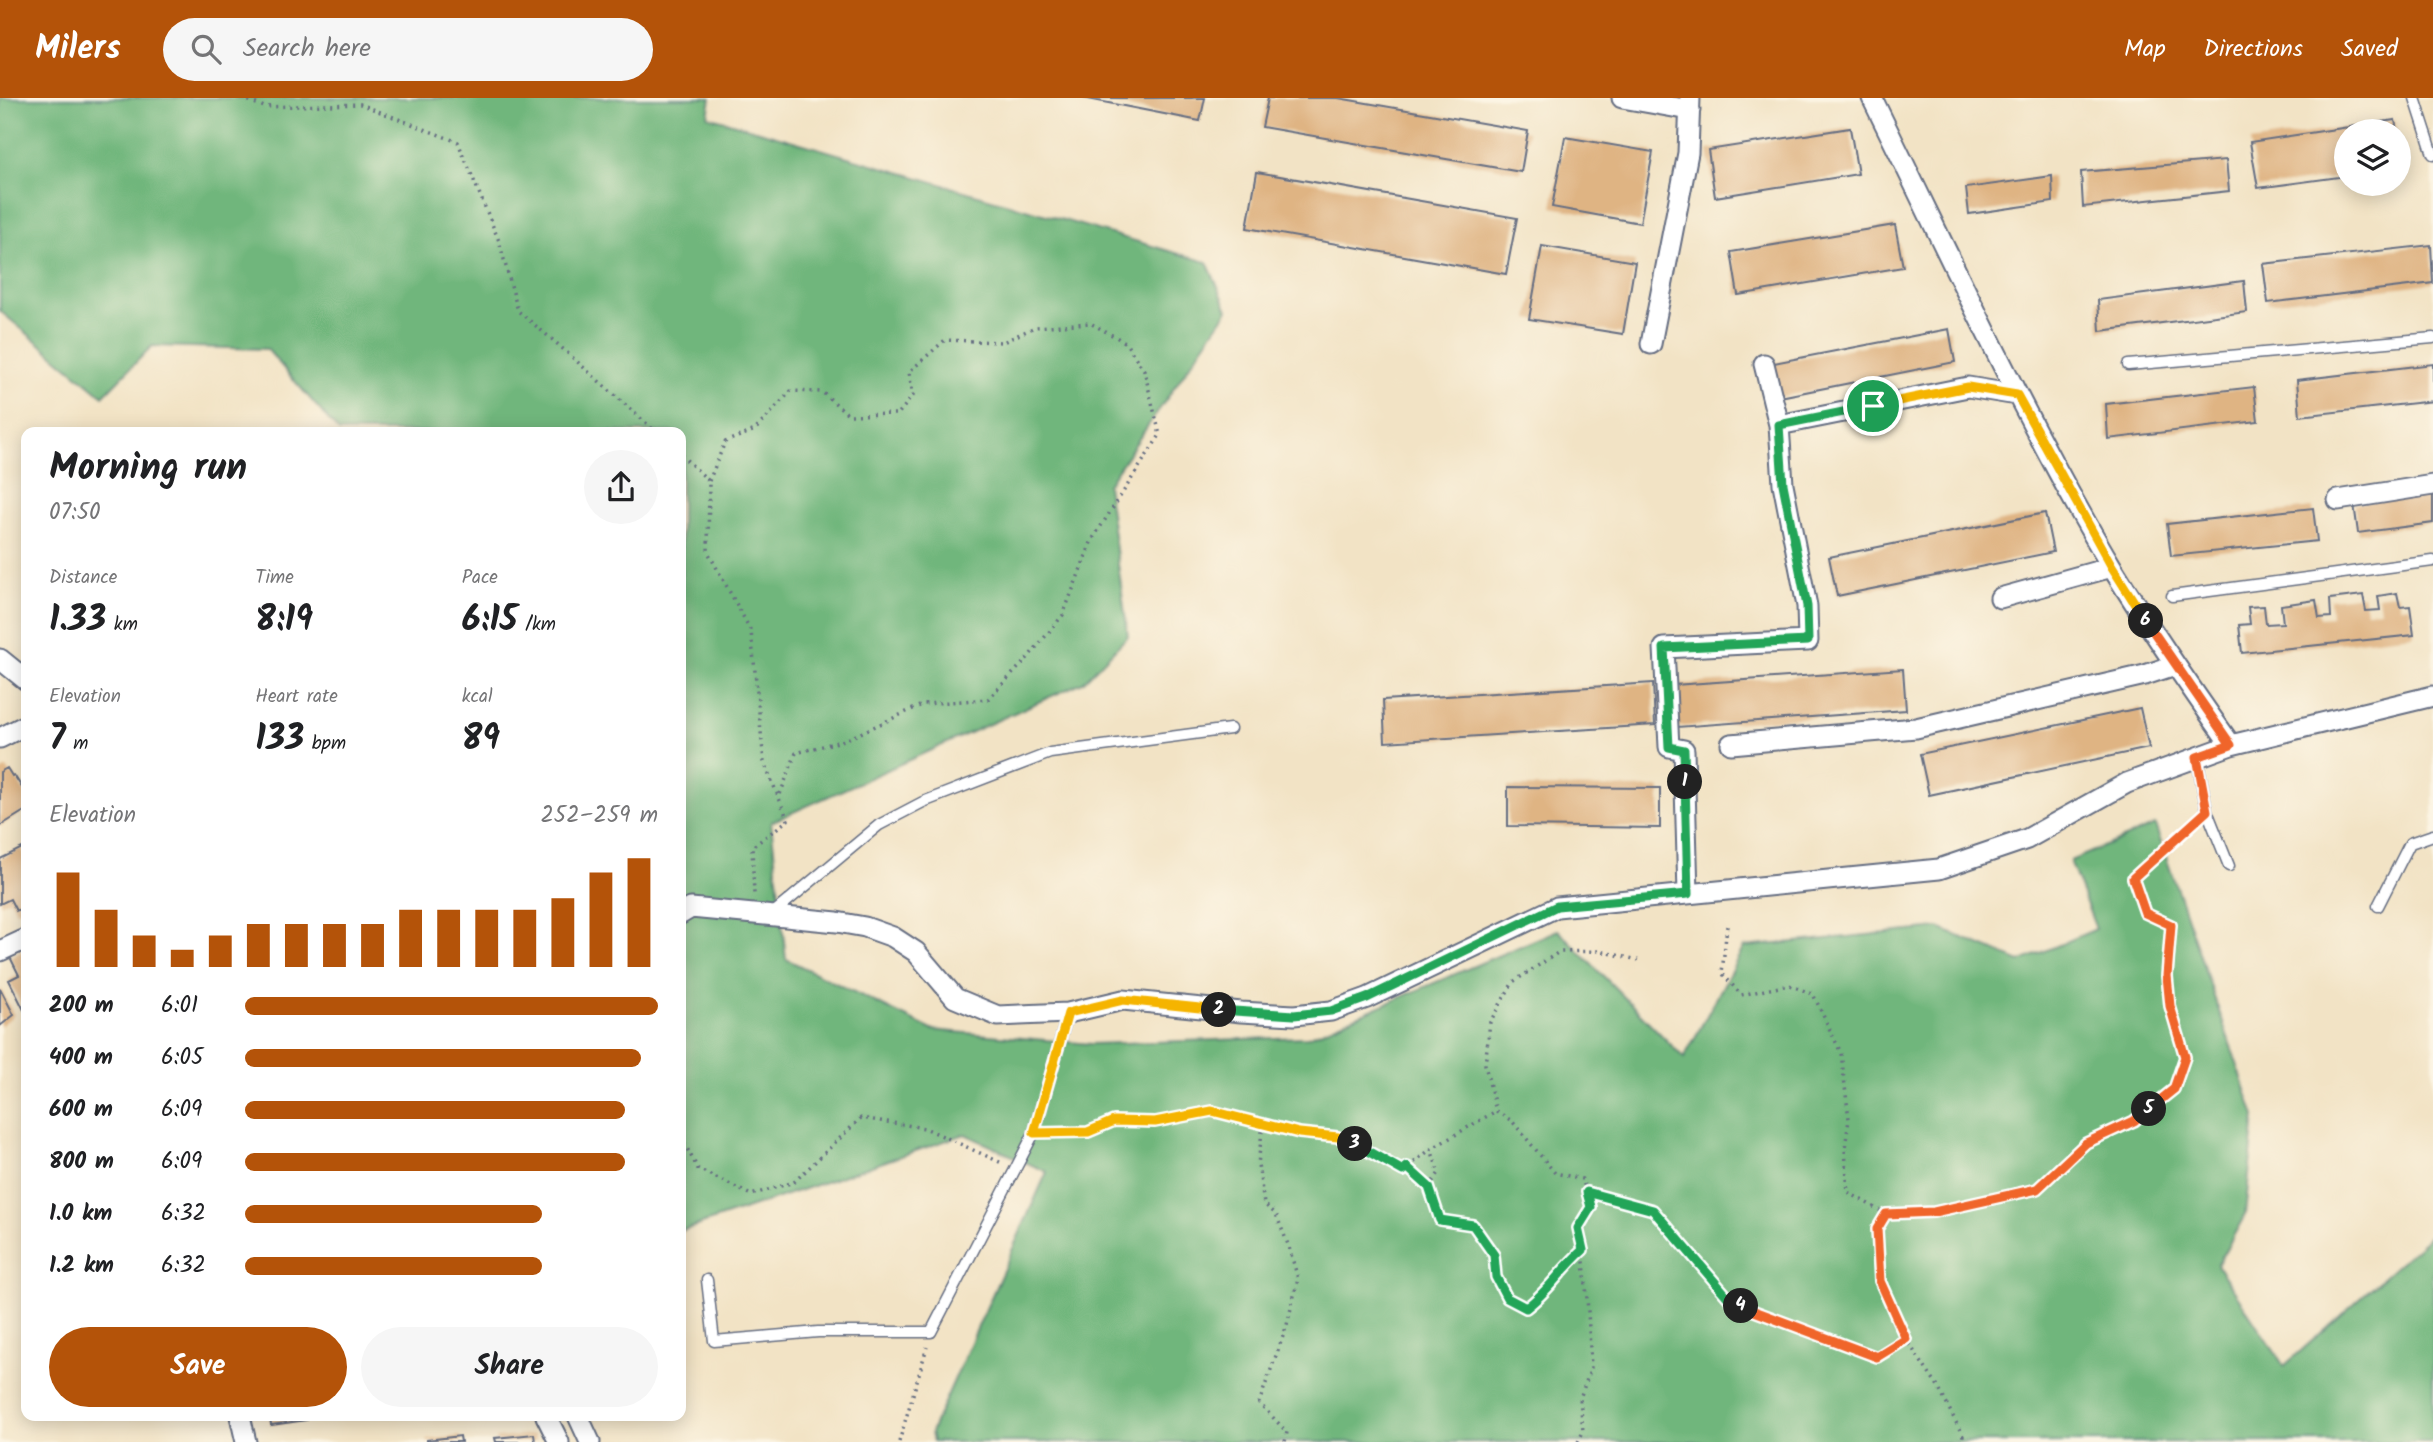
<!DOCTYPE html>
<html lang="en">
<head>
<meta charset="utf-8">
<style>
  :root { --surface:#fff; --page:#f6f6f6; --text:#202124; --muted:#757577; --accent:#b45309 }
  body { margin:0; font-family:Kalam,sans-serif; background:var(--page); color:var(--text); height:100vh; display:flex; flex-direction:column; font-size:26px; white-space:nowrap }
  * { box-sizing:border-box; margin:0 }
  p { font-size:23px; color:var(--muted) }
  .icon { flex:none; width:38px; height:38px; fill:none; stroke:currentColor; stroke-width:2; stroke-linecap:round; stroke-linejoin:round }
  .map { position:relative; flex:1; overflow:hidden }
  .drawer { position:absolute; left:21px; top:329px; width:665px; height:994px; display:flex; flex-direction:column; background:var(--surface); border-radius:14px; box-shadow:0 4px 18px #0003 }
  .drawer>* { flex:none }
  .tools { position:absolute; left:2334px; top:21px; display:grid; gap:14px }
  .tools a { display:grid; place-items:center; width:77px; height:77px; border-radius:50%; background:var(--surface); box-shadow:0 4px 18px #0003; font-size:35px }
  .pin { position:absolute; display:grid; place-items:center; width:60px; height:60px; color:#fff; margin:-30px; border:4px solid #fff; border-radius:50%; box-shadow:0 2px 7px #0007 }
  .km { position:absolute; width:35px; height:35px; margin:-18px; border-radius:50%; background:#222; color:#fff; font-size:19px; line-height:35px; text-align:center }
  .round { display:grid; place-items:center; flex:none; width:74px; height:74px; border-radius:37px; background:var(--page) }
  .headline { display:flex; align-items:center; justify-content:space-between; height:119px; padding:0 28px }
  h1 { font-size:38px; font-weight:800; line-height:52px }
  .stats { display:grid; grid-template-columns:repeat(3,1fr); gap:10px; height:119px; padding:7px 28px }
  .stats div { display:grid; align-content:center }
  .stats b { font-size:35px; font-weight:800 }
  .stats small { font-size:19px; font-weight:400 }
  .stats p { font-size:19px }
  .chart { height:196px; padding:14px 28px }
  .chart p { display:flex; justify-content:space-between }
  .chart svg { width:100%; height:126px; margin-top:7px; stroke:var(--accent); stroke-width:6 }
  .button { display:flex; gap:14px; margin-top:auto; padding:14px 28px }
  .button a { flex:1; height:80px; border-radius:42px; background:var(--accent); color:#fff; font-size:28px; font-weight:800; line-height:80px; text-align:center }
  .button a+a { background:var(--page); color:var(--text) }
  ul { padding:0 28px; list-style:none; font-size:23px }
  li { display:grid; grid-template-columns:112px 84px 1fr; align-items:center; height:52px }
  li i { height:18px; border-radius:9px; background:var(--accent) }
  header { display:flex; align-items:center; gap:42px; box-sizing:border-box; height:98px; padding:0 35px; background:var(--accent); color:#fff }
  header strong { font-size:33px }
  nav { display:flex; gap:38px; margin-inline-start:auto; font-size:24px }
  .search { width:490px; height:63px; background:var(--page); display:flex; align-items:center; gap:18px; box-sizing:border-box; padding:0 24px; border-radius:38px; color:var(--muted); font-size:26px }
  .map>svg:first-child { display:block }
</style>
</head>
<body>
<header>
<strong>Milers</strong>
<div class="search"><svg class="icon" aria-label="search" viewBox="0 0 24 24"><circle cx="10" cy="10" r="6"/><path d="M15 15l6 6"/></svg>Search here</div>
<nav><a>Map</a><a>Directions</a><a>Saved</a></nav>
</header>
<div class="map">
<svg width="2433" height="1344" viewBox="0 0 2433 1344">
  <rect width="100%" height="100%" fill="#fcf5e5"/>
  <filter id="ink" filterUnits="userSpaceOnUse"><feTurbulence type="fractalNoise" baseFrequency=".0143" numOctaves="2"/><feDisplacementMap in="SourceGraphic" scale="14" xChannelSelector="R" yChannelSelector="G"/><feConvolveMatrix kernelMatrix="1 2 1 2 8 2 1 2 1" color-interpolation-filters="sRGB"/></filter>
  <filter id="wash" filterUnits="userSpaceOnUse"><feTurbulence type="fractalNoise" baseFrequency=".00686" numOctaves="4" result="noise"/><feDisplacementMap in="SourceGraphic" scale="28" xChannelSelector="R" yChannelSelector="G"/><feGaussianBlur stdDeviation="1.57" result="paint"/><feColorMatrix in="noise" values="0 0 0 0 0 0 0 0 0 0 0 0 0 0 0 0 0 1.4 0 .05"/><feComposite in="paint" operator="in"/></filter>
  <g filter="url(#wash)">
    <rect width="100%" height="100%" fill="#f2e3c5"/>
    <!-- forest -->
    <path fill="#70b67c" stroke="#46726d" stroke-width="2" d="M 0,0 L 711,0 L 708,18 L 1207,164 L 1228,212 L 1107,387 L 1128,538 L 1083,584 L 771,724 L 786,861 L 932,932 L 1091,946 L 1308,939 L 1558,832 L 1684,960 L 1744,849 L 1939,830 L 2020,864 L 2096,831 L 2070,763 L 2155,727 L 2255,1018 L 2245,1117 L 2217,1167 L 2284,1268 L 2433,1135 L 2433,1344 L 933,1344 L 931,1334 L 1047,1074 L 965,1036 L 681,1133 L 681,334 L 339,334 L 267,251 L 152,248 L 103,298 L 0,213 Z"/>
    <g id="blocks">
      <!-- building -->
      <path fill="#dfb483" d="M 1083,0 L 1205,0 L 1200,23 Z
        M 1268,0 L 1338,0 L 1528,33 L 1521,74 L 1262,29 Z
        M 2395,22 L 2397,33 L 2347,33 L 2347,78 L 2258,90 L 2250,44 Z
        M 1850,30 L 1858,76 L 1715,99 L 1708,52 Z
        M 1565,39 L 1653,54 L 1640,125 L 1552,109 Z
        M 2226,62 L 2229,93 L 2083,109 L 2081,74 Z
        M 1257,74 L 1517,120 L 1506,176 L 1247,130 Z
        M 2052,78 L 2053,104 L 1969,116 L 1966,90 Z
        M 1895,127 L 1903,169 L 1738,197 L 1731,154 Z
        M 2431,147 L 2433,185 L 2268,205 L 2263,166 Z
        M 1542,148 L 1635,164 L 1623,236 L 1529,221 Z
        M 2244,183 L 2247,214 L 2100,233 L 2098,202 Z
        M 1949,231 L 1955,264 L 1775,300 L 1769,266 Z
        M 2433,266 L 2433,303 L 2300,318 L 2297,282 Z
        M 2254,289 L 2258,323 L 2108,341 L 2106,306 Z
        M 2433,394 L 2433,425 L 2358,435 L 2354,406 Z
        M 2313,410 L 2317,443 L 2171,458 L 2167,426 Z
        M 2045,415 L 2053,454 L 1837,498 L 1829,459 Z
        M 2397,495 L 2400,509 L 2410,508 L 2414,537 L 2242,555 L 2239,527 L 2250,526 L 2248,509 L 2264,508 L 2266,526 L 2283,525 L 2281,507 L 2316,502 L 2319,520 L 2331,519 L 2330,501 L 2363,497 L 2366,513 L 2380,512 L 2378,498 Z
        M 1903,571 L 1906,612 L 1677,629 L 1674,587 Z
        M 1653,585 L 1655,627 L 1385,644 L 1383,602 Z
        M 2140,610 L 2149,650 L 1929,697 L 1920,656 Z
        M 7,670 L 12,678 L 14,677 L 26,696 L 26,712 L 0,728 L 0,674 Z
        M 1508,689 L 1660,690 L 1660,730 L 1508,728 Z
        M 22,750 L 26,759 L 26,808 L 16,813 L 10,801 L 0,806 L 0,761 Z
        M 26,850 L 26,911 L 24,912 L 9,882 L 19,877 L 10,859 Z
        M 0,890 L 14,917 L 0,928 Z
        M 270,1318 L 306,1318 L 307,1322 L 271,1327 Z
        M 534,1336 L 535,1344 L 496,1344 L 495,1340 Z
        M 460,1338 L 461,1344 L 427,1344 L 427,1342 Z"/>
    </g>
  </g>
  <g filter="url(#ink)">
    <use href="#blocks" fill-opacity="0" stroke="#666e82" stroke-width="2"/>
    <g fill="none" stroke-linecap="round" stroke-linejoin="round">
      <!-- lane casing -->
      <g stroke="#666e82" stroke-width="13">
        <path id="lane" d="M 2415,0 L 2433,56
          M 2128,267 L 2433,240
          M 2172,498 L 2433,463
          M 2197,659 L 2207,713 L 2229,768
          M 2378,808 L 2410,745 L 2433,737
          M 772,816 L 879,727 L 923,704 L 1050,655 L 1230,631
          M 707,1182 L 714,1243 L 818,1234 L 931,1234 L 1034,1035 L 1068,915"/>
      </g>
      <!-- street casing -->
      <g stroke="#666e82" stroke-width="23">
        <path id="street" d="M 1622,0 L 1690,12
          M 1872,0 C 1950,158 2023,320 2113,471 C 2150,531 2190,589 2231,647
          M 1651,246 L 1688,55 L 1690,0
          M 1779,327 L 1968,289 L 2017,297
          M 2338,402 L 2433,387
          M 2000,500 L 2112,469
          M 0,561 L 26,582
          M 0,640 L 26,627
          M 1731,646 L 1916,630 L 2145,577 L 2175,567
          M 1688,796 L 1684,652 L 1669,649 L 1664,550 L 1808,543 L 1807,508 L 1783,386 L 1779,327 L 1764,266
          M 681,816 L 691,810 L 837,824 L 865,829 L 893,839 L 916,854 L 955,900 L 998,918 L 1068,915 L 1123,902 L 1241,914 L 1294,917 L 1331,913 L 1367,900 L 1557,809 L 1939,771 L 2027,741 L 2127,685 L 2231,647 L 2433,598
          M 0,853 L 26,841
          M 240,1318 L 246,1344
          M 546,1318 L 559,1344
          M 578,1318 L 590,1344"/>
      </g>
      <!-- path -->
      <path stroke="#666e82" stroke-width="3.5" stroke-dasharray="2 5" stroke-linecap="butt" d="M 242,0 L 264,9 L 360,6 L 458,44 L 499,143 L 518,213 L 554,243 L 656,334
        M 681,357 L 709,383 L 708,454 L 751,533 L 764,664 L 788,722 L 752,749 L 754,796
        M 709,383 L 725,344 L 755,332 L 791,293 L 822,294 L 849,317 L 898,316 L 913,298 L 909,274 L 945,242 L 1003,244 L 1035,229 L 1090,225 L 1125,244 L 1144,272 L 1160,337 L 1092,442 L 1063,517 L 1026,562 L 988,601 L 924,606 L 845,642 L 796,655 L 779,699
        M 1727,828 L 1722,875 L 1741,897 L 1789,887 L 1813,896 L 1841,955 L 1849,1021 L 1845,1051 L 1848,1094 L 1886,1116 L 1877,1131 L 1880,1183 L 1906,1241
        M 1263,1026 L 1258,1066 L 1264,1106 L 1276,1116 L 1289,1149 L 1298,1181 L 1287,1227 L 1259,1305 L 1287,1334 L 1285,1344
        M 1047,1035 L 1088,1034 L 1114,1023 L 1155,1024 L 1212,1013 L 1299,1035 L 1338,1039 L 1368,1051 L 1403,1073 L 1431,1051 L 1496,1013
        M 681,1039 L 698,1071 L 751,1097 L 794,1084 L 861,1020 L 925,1030 L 1004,1066
        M 1407,1069 L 1429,1089 L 1440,1122 L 1473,1127 L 1494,1157 L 1496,1179 L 1507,1200 L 1526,1210 C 1548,1194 1562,1170 1583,1151
        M 1429,1089 L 1439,1075 L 1431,1051
        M 1587,1094 L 1653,1112 L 1732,1204 L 1877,1259 L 1906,1241 L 1938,1289 L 1963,1338 L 1962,1344
        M 1886,1116 L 1934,1114 L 2037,1091 L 2086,1045 L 2135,1023 L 2174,991 L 2185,959 L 2170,908 L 2167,878 L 2171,827 L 2145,815 L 2133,780 L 2195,724
        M 899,1344 L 927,1249
        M 1578,1344 L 1583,1334 L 1580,1300 L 1591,1270 L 1588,1213 L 1583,1151 L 1578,1130 L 1592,1109 L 1582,1081 L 1555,1075 L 1512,1023 L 1496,1013 L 1485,967 L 1490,924 L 1513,884 L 1559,854 L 1600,853 L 1638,862"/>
      <!-- lane -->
      <use href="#lane" stroke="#fff" stroke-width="10"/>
      <!-- street -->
      <use href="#street" stroke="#fff" stroke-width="19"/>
    </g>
  </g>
  <g fill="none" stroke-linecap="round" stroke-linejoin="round" filter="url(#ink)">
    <!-- split-1 casing -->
    <g stroke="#fff" stroke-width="14">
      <path id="split-1" d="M 1685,684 L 1684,652 L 1669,649 L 1664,550 L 1808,543 L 1807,508 L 1783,386 L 1779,327 L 1873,308"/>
    </g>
    <!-- split-2 casing -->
    <g stroke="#fff" stroke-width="14">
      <path id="split-2" d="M 1219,912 L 1294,917 L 1331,913 L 1367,900 L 1557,808 L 1688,796 L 1685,684"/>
    </g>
    <!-- split-3 casing -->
    <g stroke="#fff" stroke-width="14">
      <path id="split-3" d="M 1219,912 L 1123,902 L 1068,915 L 1034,1035 L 1088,1034 L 1114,1023 L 1155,1024 L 1212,1013 L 1299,1035 L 1338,1039 L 1355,1046"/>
    </g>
    <!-- split-4 casing -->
    <g stroke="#fff" stroke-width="14">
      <path id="split-4" d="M 1355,1046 L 1403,1073 L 1407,1069 L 1429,1089 L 1440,1122 L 1473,1127 L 1494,1157 L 1496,1179 L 1507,1200 L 1526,1210 C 1548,1194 1562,1170 1583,1152 L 1578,1130 L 1591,1109 L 1587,1094 L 1653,1112 L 1732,1204 L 1741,1208"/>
    </g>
    <!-- split-5 casing -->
    <g stroke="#fff" stroke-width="14">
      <path id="split-5" d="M 1741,1208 L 1877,1259 L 1906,1241 L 1880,1183 L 1877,1131 L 1886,1116 L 1934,1114 L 2037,1091 L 2086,1045 L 2134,1023 L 2149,1011"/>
    </g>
    <!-- split-6 casing -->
    <g stroke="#fff" stroke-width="14">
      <path id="split-6" d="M 2146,523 L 2231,647 L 2197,659 L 2207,713 L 2133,780 L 2145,815 L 2171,827 L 2167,878 L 2170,908 L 2185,959 L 2174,991 L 2149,1011"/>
    </g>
    <!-- split-7 casing -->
    <g stroke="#fff" stroke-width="14">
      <path id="split-7" d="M 1873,308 L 1968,289 L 2017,297 L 2112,469 L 2146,523"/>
    </g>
    <!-- split-1 -->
    <use href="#split-1" stroke="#22a559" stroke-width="9"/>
    <!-- split-2 -->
    <use href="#split-2" stroke="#22a559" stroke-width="9"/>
    <!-- split-3 -->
    <use href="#split-3" stroke="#f5b400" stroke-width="9"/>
    <!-- split-4 -->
    <use href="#split-4" stroke="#22a559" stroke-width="9"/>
    <!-- split-5 -->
    <use href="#split-5" stroke="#f0652b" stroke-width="9"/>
    <!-- split-6 -->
    <use href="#split-6" stroke="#f0652b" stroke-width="9"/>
    <!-- split-7 -->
    <use href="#split-7" stroke="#f5b400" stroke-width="9"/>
  </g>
</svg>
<div class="tools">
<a><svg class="icon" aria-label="layers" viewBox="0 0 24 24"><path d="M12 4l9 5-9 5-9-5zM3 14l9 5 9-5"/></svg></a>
</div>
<div class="pin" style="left:1873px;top:308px;background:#1e9e55"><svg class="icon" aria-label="arrive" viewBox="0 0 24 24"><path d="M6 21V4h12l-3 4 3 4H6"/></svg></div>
<b class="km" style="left:1685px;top:684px">1</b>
<b class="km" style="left:1219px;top:912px">2</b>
<b class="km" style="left:1355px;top:1046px">3</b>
<b class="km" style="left:1741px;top:1208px">4</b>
<b class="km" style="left:2149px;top:1011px">5</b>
<b class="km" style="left:2146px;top:523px">6</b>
<section class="drawer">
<div class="headline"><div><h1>Morning run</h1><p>07:50</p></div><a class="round"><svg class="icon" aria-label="share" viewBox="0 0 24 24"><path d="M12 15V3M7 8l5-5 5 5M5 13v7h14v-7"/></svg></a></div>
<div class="stats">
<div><p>Distance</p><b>1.33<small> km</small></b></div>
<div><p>Time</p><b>8:19</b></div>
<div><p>Pace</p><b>6:15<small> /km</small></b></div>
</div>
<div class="stats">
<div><p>Elevation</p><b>7<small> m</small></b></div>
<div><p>Heart rate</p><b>133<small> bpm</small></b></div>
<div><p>kcal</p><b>89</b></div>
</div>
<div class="chart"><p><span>Elevation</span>252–259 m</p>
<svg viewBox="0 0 160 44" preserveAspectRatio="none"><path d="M5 44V11M15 44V24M25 44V33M35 44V38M45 44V33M55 44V29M65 44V29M75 44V29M85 44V29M95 44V24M105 44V24M115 44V24M125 44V24M135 44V20M145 44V11M155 44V6"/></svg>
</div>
<ul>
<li><b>200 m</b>6:01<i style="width:100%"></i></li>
<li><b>400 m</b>6:05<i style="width:96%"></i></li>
<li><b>600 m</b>6:09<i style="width:92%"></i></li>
<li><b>800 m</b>6:09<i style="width:92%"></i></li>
<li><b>1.0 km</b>6:32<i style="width:72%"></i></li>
<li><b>1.2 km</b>6:32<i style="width:72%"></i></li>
</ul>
<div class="button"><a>Save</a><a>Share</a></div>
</section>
</div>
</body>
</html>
